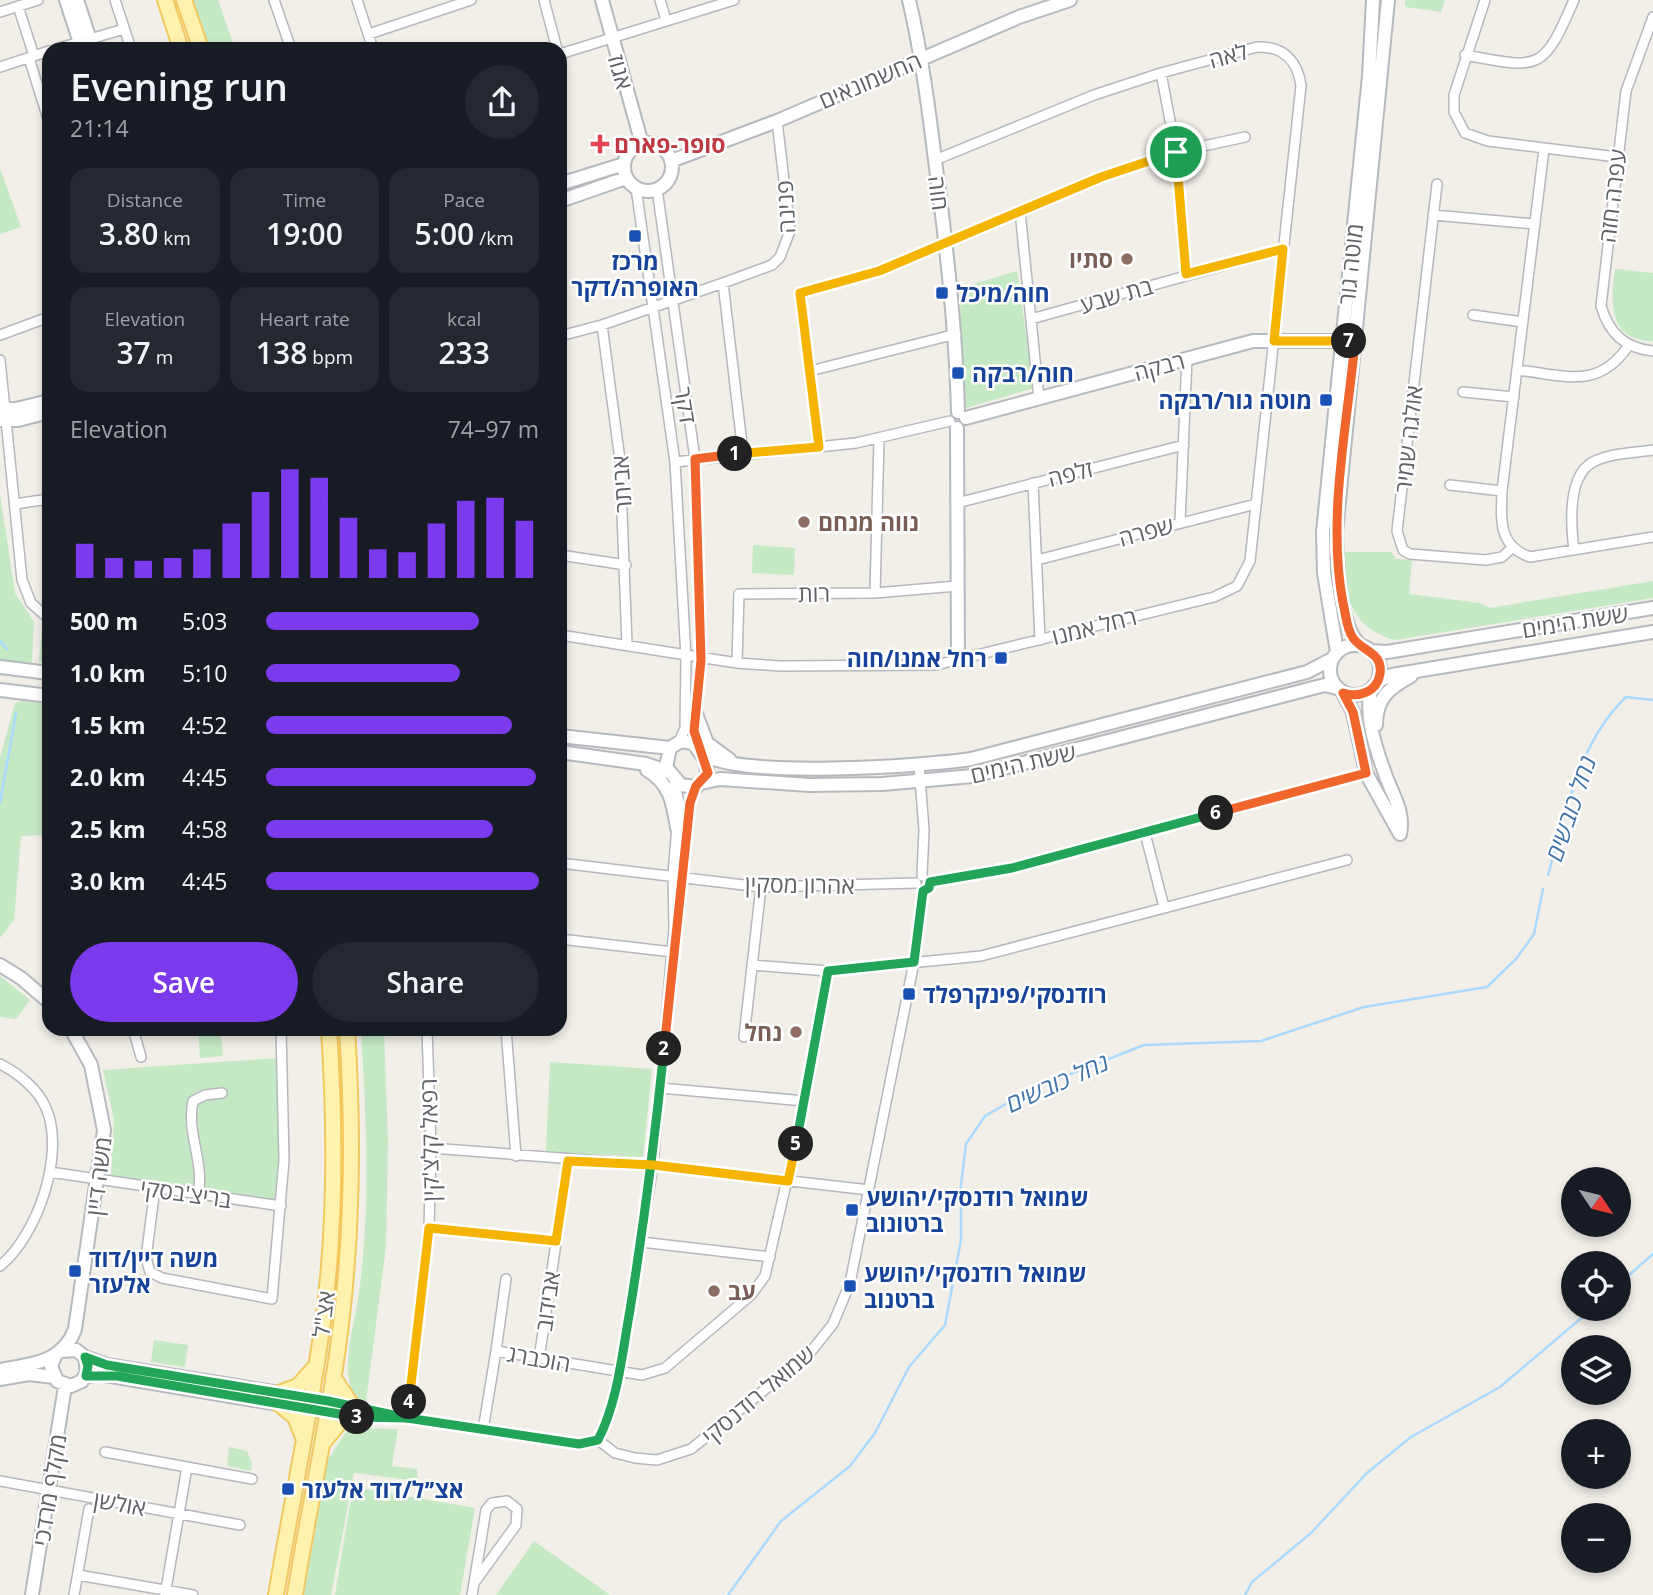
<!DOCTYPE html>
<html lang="en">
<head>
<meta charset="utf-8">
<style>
  :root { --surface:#171b24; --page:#242831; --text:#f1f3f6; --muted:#9ea1a6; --accent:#7c3aed }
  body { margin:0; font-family:"Open Sans",Heebo,sans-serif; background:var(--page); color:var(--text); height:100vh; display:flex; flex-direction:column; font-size:26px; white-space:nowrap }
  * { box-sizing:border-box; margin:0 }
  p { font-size:23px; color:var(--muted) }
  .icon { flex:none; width:38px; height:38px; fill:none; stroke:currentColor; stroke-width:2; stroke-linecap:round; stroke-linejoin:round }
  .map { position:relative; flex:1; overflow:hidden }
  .drawer { position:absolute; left:42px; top:42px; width:525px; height:994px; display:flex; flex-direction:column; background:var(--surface); border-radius:21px; box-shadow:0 4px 10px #0003 }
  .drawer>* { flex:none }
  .needle { width:46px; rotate:125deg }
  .controls { position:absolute; left:1561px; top:1167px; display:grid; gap:14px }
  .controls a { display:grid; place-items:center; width:70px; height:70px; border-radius:50%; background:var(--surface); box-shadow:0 4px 10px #0003; font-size:35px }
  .pin { position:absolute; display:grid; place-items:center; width:60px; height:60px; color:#fff; margin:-30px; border:4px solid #fff; border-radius:50%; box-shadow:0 2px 7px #0007 }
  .km { position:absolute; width:35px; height:35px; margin:-18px; border-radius:50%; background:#222; color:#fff; font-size:19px; line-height:35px; text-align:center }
  .round { display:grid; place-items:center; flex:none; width:74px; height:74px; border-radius:37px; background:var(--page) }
  .headline { display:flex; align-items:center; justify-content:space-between; height:119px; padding:0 28px }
  h1 { font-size:38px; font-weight:600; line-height:52px }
  .stats { display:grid; grid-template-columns:repeat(3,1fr); gap:10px; height:119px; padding:7px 28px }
  .stats div { display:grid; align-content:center; border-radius:18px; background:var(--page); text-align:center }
  .stats b { font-size:30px; font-weight:600 }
  .stats small { font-size:19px; font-weight:400 }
  .stats p { font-size:19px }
  .chart { height:196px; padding:14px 28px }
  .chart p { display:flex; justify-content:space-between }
  .chart svg { width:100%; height:126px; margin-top:7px; stroke:var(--accent); stroke-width:6 }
  .primary-button { display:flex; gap:14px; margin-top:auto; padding:14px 28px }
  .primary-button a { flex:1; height:80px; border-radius:42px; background:var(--accent); color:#fff; font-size:28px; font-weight:600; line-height:80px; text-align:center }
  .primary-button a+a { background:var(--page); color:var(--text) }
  ul { padding:0 28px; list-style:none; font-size:23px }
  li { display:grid; grid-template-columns:112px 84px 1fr; align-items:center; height:52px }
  li i { height:18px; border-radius:9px; background:var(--accent) }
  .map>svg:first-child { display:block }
</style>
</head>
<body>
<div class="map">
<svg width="1653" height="1595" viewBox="0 0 1653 1595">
  <rect width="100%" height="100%" fill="#f1efe8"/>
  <!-- green -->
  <path fill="#c5e8c5" d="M 193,0 L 218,0 L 235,49 L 210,49 Z
    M 1405,0 L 1445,0 L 1441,12 L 1405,7 Z
    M 0,168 L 21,227 L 0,234 Z
    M 1615,269 L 1653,273 L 1653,341 C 1608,342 1610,300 1615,269 Z
    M 1017,271 L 1034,388 L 962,409 L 960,288 Z
    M 0,494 L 15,593 L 34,622 L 32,663 L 0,662 Z
    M 753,545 L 795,548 L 794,575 L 752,573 Z
    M 1341,552 L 1391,552 L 1396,559 L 1412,560 L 1409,594 L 1480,603 L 1490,608 L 1653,581 L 1653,598 L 1395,640 C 1347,626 1347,594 1341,552 Z
    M 42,627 L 49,631 L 49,664 L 39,662 Z
    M 24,700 L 49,705 L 49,835 L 21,836 L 14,920 L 0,938 L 0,758 L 15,703 Z
    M 0,976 L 30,1000 L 16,1019 L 0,1017 Z
    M 198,1029 L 220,1029 L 223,1056 L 200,1058 Z
    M 361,1029 L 384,1029 L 388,1142 L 386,1247 L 366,1401 L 356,1399 C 338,1370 355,1325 359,1293 C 371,1207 366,1116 361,1029 Z
    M 278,1058 L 279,1195 L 273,1200 L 111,1177 L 114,1120 L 103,1070 Z
    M 550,1062 L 652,1069 L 643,1157 L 546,1152 Z
    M 154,1340 L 188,1345 L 185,1367 L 151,1362 Z
    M 362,1428 L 398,1429 L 392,1466 L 417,1469 L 418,1481 L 354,1473 L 331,1595 L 304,1595 L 327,1461 L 348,1429 Z
    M 229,1447 L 247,1451 L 252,1463 L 251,1471 L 227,1466 Z
    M 353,1487 L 475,1508 L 460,1595 L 335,1595 Z
    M 534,1541 L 610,1595 L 496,1595 Z"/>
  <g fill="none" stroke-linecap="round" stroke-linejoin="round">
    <!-- stream -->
    <path stroke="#aadaff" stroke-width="2.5" d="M 0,641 L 7,649
      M 0,803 L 16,713
      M 1548,875 C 1566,813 1578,743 1626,697 L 1653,700
      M 1619,1284 L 1653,1254
      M 728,1595 L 781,1521 L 850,1466 L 875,1433 L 909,1367 L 945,1325 L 961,1240 L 961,1185 L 966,1144 L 985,1116 L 1030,1090 L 1144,1045 L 1261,1041 L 1364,1007 L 1487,987 L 1516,959 L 1534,934 L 1543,889
      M 1245,1595 L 1252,1582 L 1311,1533 L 1367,1473 L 1411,1437 L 1500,1387 L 1592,1309"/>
    <!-- street casing -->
    <g stroke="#b5b8bc" stroke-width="12">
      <path id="street" d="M 115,0 L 131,49
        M 274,0 L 291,49
        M 357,0 L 373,49
        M 544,0 L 557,49
        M 660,0 L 666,20
        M 1485,0 L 1454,95 L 1454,112 L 1465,133 L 1488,141 L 1617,157
        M 18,6 L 34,56
        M 0,12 L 38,0
        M 1653,17 L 1626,91 L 1601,306 C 1609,333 1624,348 1653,351
        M 369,34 L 471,0
        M 56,49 L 124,29
        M 560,54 L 734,0
        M 1465,55 C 1540,69 1543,72 1574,0
        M 29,58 L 49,122
        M 0,67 L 49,51
        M 1161,73 L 1176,152 L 1186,274
        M 1544,149 L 1502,491 C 1501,520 1498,546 1530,557 L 1653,537
        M 1437,184 L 1397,531 L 1403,550 L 1410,554 L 1486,560 L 1502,557 L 1512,548
        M 636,188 L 675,462 L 686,657 L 685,728 L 679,742
        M 657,189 L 695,459 L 701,660 L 694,731 L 698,747
        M 1020,211 L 1039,399
        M 1433,215 L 1535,224
        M 723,283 L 743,453
        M 1473,315 L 1523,322
        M 1031,319 L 1283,249
        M 602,325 L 620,460 L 627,644
        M 0,335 L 49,317
        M 560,336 L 602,325 L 723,283 L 772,265 L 780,257 L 790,231 L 777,121
        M 0,360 L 22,580 L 31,603 L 49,619
        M 1517,370 C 1565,375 1598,391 1629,345
        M 810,371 L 956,334
        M 1463,392 L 1514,397
        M 819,447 L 800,293 L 879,271 L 1101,177 L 1176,152 L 1245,137
        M 675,462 L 856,443 L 950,421
        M 1033,483 L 1040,640
        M 1450,485 L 1502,491
        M 957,503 L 1184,445
        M 15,504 L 49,499
        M 1180,522 L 1187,358
        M 1574,550 C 1571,526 1567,476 1593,462 C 1610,453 1634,453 1653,450
        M 560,555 L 626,565
        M 1037,560 L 1256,504
        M 875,593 L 879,439
        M 560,635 L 737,663 L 780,666 L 936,665 L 1214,597 L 1237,586 L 1250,561 L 1301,86 C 1298,61 1283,46 1257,47 L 1161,73 L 1094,95 L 935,160
        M 737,663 L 739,594 L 875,593 L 957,586
        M 919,765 L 924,830 L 922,876
        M 1145,833 L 1164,907
        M 560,863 L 761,887 L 916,883
        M 930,882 L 1012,868 L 1366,773
        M 678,910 C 684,878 684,812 696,787
        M 560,939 L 673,952
        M 752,965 L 828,971 L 981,956 L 1347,860
        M 133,1029 L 141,1057
        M 506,1029 L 516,1156
        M 744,1037 L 761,887
        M 0,1064 C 18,1073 38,1089 46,1108 C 66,1154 37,1236 0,1266
        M 660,1088 L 805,1101
        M 431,1148 L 653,1165 L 869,1190
        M 50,1172 L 281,1206
        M 155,1188 L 146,1258 L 150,1272 L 162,1278 L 272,1299 L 284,1160 L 281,1029
        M 198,1195 C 205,1162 186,1134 193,1101 L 205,1095 L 222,1093
        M 429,1228 L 556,1241
        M 641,1242 L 770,1257
        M 496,1351 L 506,1279
        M 539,1359 L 568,1161
        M 329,1401 L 407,1418 L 579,1444 L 598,1440
        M 326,1412 L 385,1418
        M 407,1418 L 429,1228 L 431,1148 L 427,1029
        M 483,1430 L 496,1351 L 642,1375 L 665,1368 L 751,1295 L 765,1276 L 805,1101 L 828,971
        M 598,1440 L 615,1453 L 635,1458 L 657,1460 L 691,1449 L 809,1354 L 833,1324 L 850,1283 L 914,962 L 923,891
        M 598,1440 L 610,1414 L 619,1373 L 653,1165 L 674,929 L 673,874 L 679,803 L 674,779
        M 105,1452 L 252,1479
        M 0,1481 L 240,1525
        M 78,1575 L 193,1595
        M 74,1595 L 89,1509
        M 165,1595 L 187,1467
        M 472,1595 L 486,1510 L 492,1503 L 507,1501 L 517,1509 L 516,1525 L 474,1583"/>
    </g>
    <!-- secondary casing -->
    <g stroke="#b6babf" stroke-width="16">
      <path id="secondary" d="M 66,0 L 82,49
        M 77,0 L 93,49
        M 602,0 L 642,144
        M 909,0 C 922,56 929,111 936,168 C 947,249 956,330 958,412
        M624 167a24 24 0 1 1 48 0a24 24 0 1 1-48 0Z
        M 671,161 L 777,121 L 1019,17 L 1070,0
        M 560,184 L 624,164
        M 560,201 L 626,178
        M 0,409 L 16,409 L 49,401
        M 966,418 L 1253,341 L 1348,341
        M 0,420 L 18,420 L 49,412
        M 957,428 L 958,660
        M1330 670a25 25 0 1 1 50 0a25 25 0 1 1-50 0Z
        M 1360,645 C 1338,625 1337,561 1336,532 L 1388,0
        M 1372,651 L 1387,652 L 1653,608
        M 1337,652 L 1324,573 L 1323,532 L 1369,76 L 1373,0
        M 0,667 L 49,673
        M 1378,681 L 1392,675 L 1653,632
        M 0,690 L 49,696
        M 1371,690 C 1365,716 1375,746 1384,771 C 1391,793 1405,810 1400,834
        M 1343,693 L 1353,712 L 1366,773 L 1400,834
        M 696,714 L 707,743 L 730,760
        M 1376,725 C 1376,698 1389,688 1411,676
        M 560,736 L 670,748
        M 681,741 L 693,743 L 707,762 L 706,779 L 696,787 L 681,785 L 666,767 L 670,748 Z
        M 560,752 L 646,764 L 669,772
        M 704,754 C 738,779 924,766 971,759 L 1307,672 L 1332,659
        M 647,770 C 670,783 673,803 677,828
        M 701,783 L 720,779 L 809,785 L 882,784 L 973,776 L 1313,688 L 1325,685 L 1337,688
        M 0,965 L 21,978 L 49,1002
        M 55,1356 L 51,1366 L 57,1381 L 71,1386 L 82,1381 L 87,1372 L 85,1357 L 76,1350 L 60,1351
        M 85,1357 L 107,1365 L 329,1401
        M 0,1370 C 31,1364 63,1363 75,1329 L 104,1130 L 91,1065 L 71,1029
        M 86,1376 L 99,1374 L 326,1412
        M 0,1379 L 29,1374 L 54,1377
        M 32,1595 L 65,1386"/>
    </g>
    <!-- primary casing -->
    <g stroke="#f2c960" stroke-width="18">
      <path id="primary" d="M 165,0 L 181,49
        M 184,0 L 201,49
        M 333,1377 L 353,1407
        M 279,1393 L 298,1386 L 314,1368
        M 279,1404 L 295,1417 L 302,1435
        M 322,1444 L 341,1421 L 351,1417
        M 276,1595 C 292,1499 313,1403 325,1306 C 336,1214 335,1121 329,1029
        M 295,1595 C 310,1499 333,1403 343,1306 C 353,1213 353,1122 347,1029"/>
    </g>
    <!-- street -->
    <use href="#street" stroke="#fff" stroke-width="9"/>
    <!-- secondary -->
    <use href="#secondary" stroke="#fff" stroke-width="12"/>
    <!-- primary -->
    <use href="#primary" stroke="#fff2af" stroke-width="14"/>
  </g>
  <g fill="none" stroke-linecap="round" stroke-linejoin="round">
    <!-- split-1 casing -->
    <g stroke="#fff" stroke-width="14">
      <path id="split-1" d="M 735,454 L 819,447 L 800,293 L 879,271 L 1101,177 L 1176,152"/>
    </g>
    <!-- split-2 casing -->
    <g stroke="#fff" stroke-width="14">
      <path id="split-2" d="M 664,1049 L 690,803 L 696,786 L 708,773 L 694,731 L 701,660 L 695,459 L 735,454"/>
    </g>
    <!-- split-3 casing -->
    <g stroke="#fff" stroke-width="14">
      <path id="split-3" d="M 357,1417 L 407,1418 L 579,1444 L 598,1440 C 618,1401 622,1354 630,1310 C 644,1223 655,1137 664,1049"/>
    </g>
    <!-- split-4 casing -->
    <g stroke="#fff" stroke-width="14">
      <path id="split-4" d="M 357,1417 L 117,1376 L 86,1376 L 88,1366 L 85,1357 L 107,1365 L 328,1401 L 407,1418 L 409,1402"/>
    </g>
    <!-- split-5 casing -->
    <g stroke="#fff" stroke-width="14">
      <path id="split-5" d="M 409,1402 L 429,1228 L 556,1241 L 568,1161 L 653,1165 L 788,1181 L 796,1144"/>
    </g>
    <!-- split-6 casing -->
    <g stroke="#fff" stroke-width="14">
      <path id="split-6" d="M 796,1144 L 828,971 L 914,962 L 923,891 L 929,888 L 930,882 L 1012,868 L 1216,813"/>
    </g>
    <!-- split-7 casing -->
    <g stroke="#fff" stroke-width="14">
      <path id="split-7" d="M 1216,813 L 1366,773 L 1353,712 L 1343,693 C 1359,698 1377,692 1380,674 C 1383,652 1363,652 1353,638 C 1346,628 1346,614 1343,603 C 1327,518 1347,427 1355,342 L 1349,341"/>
    </g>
    <!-- split-8 casing -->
    <g stroke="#fff" stroke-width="14">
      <path id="split-8" d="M 1176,152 L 1186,274 L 1283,249 L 1274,341 L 1349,341"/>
    </g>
    <!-- split-1 -->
    <use href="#split-1" stroke="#f5b400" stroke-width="9"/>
    <!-- split-2 -->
    <use href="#split-2" stroke="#f0652b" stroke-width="9"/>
    <!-- split-3 -->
    <use href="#split-3" stroke="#22a559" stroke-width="9"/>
    <!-- split-4 -->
    <use href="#split-4" stroke="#22a559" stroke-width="9"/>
    <!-- split-5 -->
    <use href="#split-5" stroke="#f5b400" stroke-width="9"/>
    <!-- split-6 -->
    <use href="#split-6" stroke="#22a559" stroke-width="9"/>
    <!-- split-7 -->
    <use href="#split-7" stroke="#f0652b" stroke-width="9"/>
    <!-- split-8 -->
    <use href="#split-8" stroke="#f5b400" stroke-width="9"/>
  </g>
  <!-- markers -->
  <path fill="#e0444e" stroke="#fff" stroke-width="2.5" d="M596.5 133.5h7v7h7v7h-7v7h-7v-7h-7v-7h7z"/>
  <g fill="#1a4fb4" stroke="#fff" stroke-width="2.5">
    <rect x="628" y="229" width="14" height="14" rx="3.5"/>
    <rect x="935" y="286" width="14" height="14" rx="3.5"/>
    <rect x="951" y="366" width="14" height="14" rx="3.5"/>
    <rect x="1319" y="393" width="14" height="14" rx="3.5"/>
    <rect x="994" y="651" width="14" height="14" rx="3.5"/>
    <rect x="902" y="987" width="14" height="14" rx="3.5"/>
    <rect x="845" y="1203" width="14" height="14" rx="3.5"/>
    <rect x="68" y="1264" width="14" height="14" rx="3.5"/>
    <rect x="843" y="1279" width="14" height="14" rx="3.5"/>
    <rect x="281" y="1482" width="14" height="14" rx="3.5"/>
  </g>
  <g fill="#8d6e63" stroke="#fff" stroke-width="2.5">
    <circle cx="1127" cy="259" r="7"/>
    <circle cx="804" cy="522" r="7"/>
    <circle cx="796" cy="1032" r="7"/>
    <circle cx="714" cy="1291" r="7"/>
  </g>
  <g text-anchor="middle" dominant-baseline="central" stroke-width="5" stroke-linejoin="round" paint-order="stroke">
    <!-- street labels -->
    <g font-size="23" fill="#5f6368" stroke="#fff">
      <text transform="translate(1228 55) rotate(-15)">לאה</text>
      <text transform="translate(621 72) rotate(74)">אגוז</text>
      <text transform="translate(870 80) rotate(-23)">החשמונאים</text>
      <text transform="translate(939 193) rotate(83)">חוה</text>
      <text transform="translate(1612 196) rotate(-83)">עפרה חזה</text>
      <text transform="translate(785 207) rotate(-93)">פנינה</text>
      <text transform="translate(1350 264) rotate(-84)">מוטה גור</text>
      <text transform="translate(1116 295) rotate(-16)">בת שבע</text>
      <text transform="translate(1159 366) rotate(-15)">רבקה</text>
      <text transform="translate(686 405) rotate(81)">דקר</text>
      <text transform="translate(1408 439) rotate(-84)">אולגה שמיר</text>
      <text transform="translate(1070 473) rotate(-14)">זלפה</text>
      <text transform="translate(621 484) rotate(-94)">אביתר</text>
      <text transform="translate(1146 531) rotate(-15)">שפרה</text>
      <text transform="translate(814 593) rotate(-1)">רות</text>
      <text transform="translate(1575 621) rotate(-9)">ששת הימים</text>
      <text transform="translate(1094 626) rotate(-14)">רחל אמנו</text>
      <text transform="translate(1023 763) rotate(-13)">ששת הימים</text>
      <text transform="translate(800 884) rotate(1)">אהרון מסקין</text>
      <text transform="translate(429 1140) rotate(-91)">רפאל קלצ'קין</text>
      <text transform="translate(98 1176) rotate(-83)">משה דיין</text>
      <text transform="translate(186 1193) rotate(8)">בריצ'בסקי</text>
      <text transform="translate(547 1301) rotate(-82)">אבידוב</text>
      <text transform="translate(323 1314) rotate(-83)">אצ"ל</text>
      <text transform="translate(539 1358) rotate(10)">הוכברג</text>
      <text transform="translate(758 1394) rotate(-40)">שמואל רודנסקי</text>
      <text transform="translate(49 1490) rotate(-81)">מקלף מרדכי</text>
      <text transform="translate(120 1503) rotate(10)">אולשן</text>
    </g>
    <!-- health labels -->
    <g font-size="23" font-weight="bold" fill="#be3a42" stroke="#fff" text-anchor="start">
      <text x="614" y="144">סופר-פארם</text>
    </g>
    <!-- education labels -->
    <g font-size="23" font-weight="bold" fill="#785e54" stroke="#fff" text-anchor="end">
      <text x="1113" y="259">סתיו</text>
      <text x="818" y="522" text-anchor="start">נווה מנחם</text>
      <text x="782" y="1032">נחל</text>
      <text x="728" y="1291" text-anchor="start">עב</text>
    </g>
    <!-- transit labels -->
    <g font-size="23" font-weight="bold" fill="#164399" stroke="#fff" text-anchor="start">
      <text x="635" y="261" text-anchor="middle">מרכז<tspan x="635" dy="26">האופרה/דקר</tspan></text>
      <text x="956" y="293">חוה/מיכל</text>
      <text x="972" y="373">חוה/רבקה</text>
      <text x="1312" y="400" text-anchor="end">מוטה גור/רבקה</text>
      <text x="987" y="658" text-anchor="end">רחל אמנו/חוה</text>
      <text x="923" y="994">רודנסקי/פינקרפלד</text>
      <text x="866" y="1197">שמואל רודנסקי/יהושע<tspan x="866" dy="26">ברטונוב</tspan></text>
      <text x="89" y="1258">משה דיין/דוד<tspan x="89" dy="26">אלעזר</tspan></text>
      <text x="864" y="1273">שמואל רודנסקי/יהושע<tspan x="864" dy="26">ברטנוב</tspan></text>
      <text x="302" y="1489">אצ״ל/דוד אלעזר</text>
    </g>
    <!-- water labels -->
    <g font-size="24" font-style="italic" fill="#4174aa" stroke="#fff">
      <text transform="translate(1570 808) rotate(-71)">נחל כובשים</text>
      <text transform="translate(1057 1082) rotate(-24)">נחל כובשים</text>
    </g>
  </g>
</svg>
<div class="controls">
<a><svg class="needle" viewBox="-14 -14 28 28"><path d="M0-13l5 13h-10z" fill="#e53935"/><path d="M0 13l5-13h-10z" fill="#9ea1a6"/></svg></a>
<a><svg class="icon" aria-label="locate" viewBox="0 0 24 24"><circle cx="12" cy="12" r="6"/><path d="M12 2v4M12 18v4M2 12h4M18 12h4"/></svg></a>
<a><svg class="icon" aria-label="layers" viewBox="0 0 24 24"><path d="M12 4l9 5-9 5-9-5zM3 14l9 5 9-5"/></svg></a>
<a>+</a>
<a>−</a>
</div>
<div class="pin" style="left:1176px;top:152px;background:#1e9e55"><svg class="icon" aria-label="arrive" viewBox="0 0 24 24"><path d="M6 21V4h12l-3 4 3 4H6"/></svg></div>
<b class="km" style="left:735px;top:454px">1</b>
<b class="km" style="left:664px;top:1049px">2</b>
<b class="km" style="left:357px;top:1417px">3</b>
<b class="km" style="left:409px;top:1402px">4</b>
<b class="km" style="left:796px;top:1144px">5</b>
<b class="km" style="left:1216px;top:813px">6</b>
<b class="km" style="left:1349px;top:341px">7</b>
<section class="drawer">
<div class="headline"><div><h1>Evening run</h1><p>21:14</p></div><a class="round"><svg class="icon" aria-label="share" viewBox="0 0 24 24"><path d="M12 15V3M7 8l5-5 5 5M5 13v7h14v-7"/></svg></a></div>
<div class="stats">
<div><p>Distance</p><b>3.80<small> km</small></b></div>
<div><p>Time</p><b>19:00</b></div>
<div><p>Pace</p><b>5:00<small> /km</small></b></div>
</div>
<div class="stats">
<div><p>Elevation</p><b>37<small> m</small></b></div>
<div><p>Heart rate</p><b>138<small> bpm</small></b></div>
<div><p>kcal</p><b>233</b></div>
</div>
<div class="chart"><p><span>Elevation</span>74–97 m</p>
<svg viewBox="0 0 160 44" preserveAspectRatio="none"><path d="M5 44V32M15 44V37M25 44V38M35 44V37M45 44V34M55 44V25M65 44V14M75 44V6M85 44V9M95 44V23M105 44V34M115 44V35M125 44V25M135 44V17M145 44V16M155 44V24"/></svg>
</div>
<ul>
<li><b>500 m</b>5:03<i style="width:78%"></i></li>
<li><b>1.0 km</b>5:10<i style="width:71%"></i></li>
<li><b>1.5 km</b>4:52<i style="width:90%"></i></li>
<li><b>2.0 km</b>4:45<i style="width:99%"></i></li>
<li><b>2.5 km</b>4:58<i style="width:83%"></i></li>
<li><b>3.0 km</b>4:45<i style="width:100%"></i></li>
</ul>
<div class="primary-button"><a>Save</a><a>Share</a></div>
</section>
</div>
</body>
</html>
